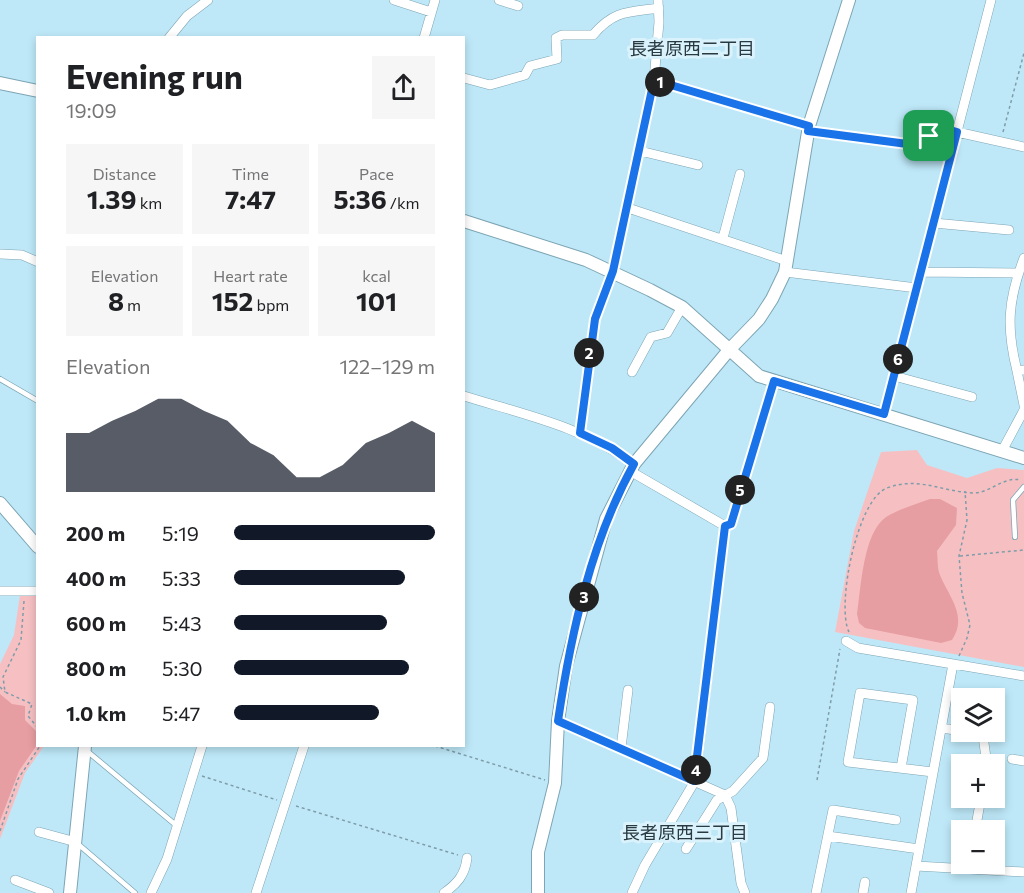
<!DOCTYPE html>
<html lang="en">
<head>
<meta charset="utf-8">
<style>
  :root { --surface:#fff; --page:#f6f6f6; --text:#202124; --muted:#757577; --accent:#111827 }
  body { margin:0; font-family:Commissioner,"Noto Sans JP",sans-serif; background:var(--page); color:var(--text); height:100vh; display:flex; flex-direction:column; font-size:22px; white-space:nowrap }
  * { box-sizing:border-box; margin:0 }
  p { font-size:20px; color:var(--muted) }
  .icon { flex:none; width:33px; height:33px; fill:none; stroke:currentColor; stroke-width:2; stroke-linecap:round; stroke-linejoin:round }
  .map { position:relative; flex:1; overflow:hidden }
  .side { position:absolute; left:36px; top:36px; width:429px; height:711px; display:flex; flex-direction:column; background:var(--surface); border-radius:0px; box-shadow:0 3px 9px #0003 }
  .side>* { flex:none }
  .tools { position:absolute; left:951px; top:688px; display:grid; gap:12px }
  .tools a { display:grid; place-items:center; width:54px; height:54px; border-radius:0px; background:var(--surface); box-shadow:0 3px 9px #0003; font-size:30px }
  .pin { position:absolute; display:grid; place-items:center; width:51px; height:51px; color:#fff; margin:-26px; border-radius:12px; box-shadow:0 3px 9px #0006 }
  .km { position:absolute; width:30px; height:30px; margin:-15px; border-radius:50%; background:#222; color:#fff; font-size:16px; line-height:30px; text-align:center }
  .round { display:grid; place-items:center; flex:none; width:63px; height:63px; border-radius:0px; background:var(--page) }
  .head { display:flex; align-items:center; justify-content:space-between; height:102px; padding:0 30px }
  h1 { font-size:33px; font-weight:700; line-height:45px }
  .metrics { display:grid; grid-template-columns:repeat(3,1fr); gap:9px; height:102px; padding:6px 30px }
  .metrics div { display:grid; align-content:center; border-radius:0px; background:var(--page); text-align:center }
  .metrics b { font-size:26px; font-weight:700 }
  .metrics small { font-size:16px; font-weight:400 }
  .metrics p { font-size:16px }
  .chart { height:168px; padding:12px 30px }
  .chart p { display:flex; justify-content:space-between }
  .chart svg { width:100%; height:108px; margin-top:6px; fill:var(--accent); opacity:.7 }
  ul { padding:0 30px; list-style:none; font-size:20px }
  li { display:grid; grid-template-columns:96px 72px 1fr; align-items:center; height:45px }
  li i { height:15px; border-radius:8px; background:var(--accent) }
  .map>svg:first-child { display:block }
</style>
</head>
<body>
<div class="map">
<svg width="1024" height="893" viewBox="0 0 1024 893">
  <rect width="100%" height="100%" fill="#bee8f8"/>
  <!-- green -->
  <path fill="#f6c0c3" d="M 917,450 L 927,465 L 967,478 L 997,468 L 1024,470 L 1024,667 L 835,632 L 854,531 L 881,452 Z
    M 20,595 L 37,596 L 38,746 L 44,746 L 25,773 L 0,839 L 0,664 L 14,635 Z"/>
  <!-- water -->
  <path fill="#e79ea3" d="M 930,499 L 940,499 L 957,508 L 956,525 L 937,551 C 938,559 937,568 940,575 C 949,597 968,616 952,640 L 941,643 L 865,628 L 859,623 L 857,614 C 861,588 863,533 886,517 C 899,509 916,504 930,499 Z
    M 0,694 L 12,704 L 25,706 L 25,720 L 38,733 L 37,745 L 19,771 L 0,821 Z"/>
  <g fill="none" stroke-linecap="round" stroke-linejoin="round">
    <!-- service casing -->
    <g stroke="#7da5b4" stroke-width="6">
      <path id="service" d="M 0,379 L 38,401
        M 1015,537 L 1013,500 L 1024,487
        M 87,751 L 177,826
        M 78,844 L 135,893"/>
    </g>
    <!-- minor casing -->
    <g stroke="#7da5b4" stroke-width="10">
      <path id="minor" d="M 394,0 L 431,12
        M 499,0 L 518,6
        M 169,38 L 187,16 L 208,0
        M 424,38 L 435,0
        M 464,78 L 490,85 L 525,75 L 530,66 L 557,59 L 556,38 L 562,35 L 593,35 C 614,10 629,12 659,8
        M 654,80 L 809,126
        M 957,132 L 1024,147
        M 640,151 L 698,165
        M 628,208 L 787,261
        M 934,223 L 1009,230
        M 723,238 L 740,174
        M 0,254 L 22,255 L 38,262
        M 785,272 L 917,288
        M 921,272 L 1018,273
        M 1024,370 L 1017,371 L 1024,405
        M 1017,371 C 1006,327 1008,300 1024,258
        M 632,372 L 651,337 L 667,333 L 682,307
        M 894,376 L 972,397
        M 464,396 C 522,414 584,427 634,464
        M 884,414 L 991,0
        M 580,433 L 595,319 L 613,271 L 654,80 L 659,22 L 658,0
        M 1002,451 L 1024,410
        M 630,471 L 725,526
        M 0,591 L 38,591
        M 846,641 L 858,648 L 953,664
        M 558,721 L 725,795 L 731,808 L 741,883 L 745,893
        M 942,728 L 962,731
        M 964,732 L 983,736 L 987,765
        M 621,748 L 628,690
        M 1012,759 L 1024,761
        M 901,768 L 913,700 L 860,693 L 848,762 L 933,772
        M 975,831 L 981,798
        M 39,832 L 76,842
        M 828,836 L 919,849
        M 686,849 L 717,800 L 733,791 L 763,758 L 770,707
        M 916,866 L 1024,872
        M 15,880 L 49,893
        M 151,893 L 167,859 L 202,746
        M 256,893 L 304,746
        M 444,893 C 457,884 465,875 467,858
        M 632,893 L 645,865 L 695,781 L 725,526 L 731,524 L 774,381
        M 816,893 L 833,810 L 896,820
        M 863,893 L 865,882
        M 911,893 L 953,664 L 1024,676"/>
    </g>
    <!-- tertiary casing -->
    <g stroke="#7da5b4" stroke-width="14">
      <path id="tertiary" d="M 0,83 L 38,91
        M 464,221 L 586,260 L 650,290 L 682,307 L 759,376 L 1024,458
        M 0,503 L 38,547
        M 70,893 L 85,746
        M 538,893 L 538,852 L 555,783 L 558,721 L 566,666 L 606,519 L 634,464 L 729,350 L 759,319 L 772,299 L 785,272 L 809,126 L 849,0"/>
    </g>
    <!-- path -->
    <path stroke="#7e9da9" stroke-width="1.5" stroke-dasharray="3 3" stroke-linecap="butt" d="M 1003,132 L 1024,53
      M 818,133 L 915,145 L 926,143 C 930,133 934,125 947,129
      M 960,556 L 1024,550
      M 24,601 L 21,640 L 3,677 L 5,692 L 32,704 L 28,716 L 38,728
      M 849,632 C 836,606 857,499 887,488 C 918,476 943,492 973,493 C 991,493 1003,476 1021,480
      M 959,656 L 967,638 L 970,625 L 962,593 L 959,556 L 967,520 L 965,491
      M 0,687 L 5,692
      M 435,746 L 545,780
      M 202,776 L 277,800
      M 817,780 L 840,649
      M 296,806 L 458,855
      M 0,831 L 18,779 L 40,746"/>
    <!-- service -->
    <use href="#service" stroke="#fff" stroke-width="4.5"/>
    <!-- minor -->
    <use href="#minor" stroke="#fff" stroke-width="9"/>
    <!-- tertiary -->
    <use href="#tertiary" stroke="#fff" stroke-width="12"/>
  </g>
  <g fill="none" stroke-linecap="round" stroke-linejoin="round">
    <!-- route casing -->
    <g stroke="#fff" stroke-width="12">
      <path id="route" d="M 654,80 L 809,126 L 808,131 L 915,145 L 926,143 C 933,126 940,127 957,132 L 884,414 L 774,381 L 731,524 L 725,526 L 694,781 L 558,721 C 571,633 591,541 634,464 L 612,448 L 580,433 L 595,319 L 613,271 Z"/>
    </g>
    <!-- route -->
    <use href="#route" stroke="#1a73e8" stroke-width="8"/>
  </g>
  <g text-anchor="middle" dominant-baseline="central" stroke-width="6" stroke-linejoin="round" paint-order="stroke">
    <!-- neighbourhood labels -->
    <g font-size="18" fill="#2a3a41" stroke="#d9f2fc">
      <text x="692" y="48">長者原西二丁目</text>
      <text x="685" y="832">長者原西三丁目</text>
    </g>
  </g>
</svg>
<div class="tools">
<a><svg class="icon" aria-label="layers" viewBox="0 0 24 24"><path d="M12 4l9 5-9 5-9-5zM3 14l9 5 9-5"/></svg></a>
<a>+</a>
<a>−</a>
</div>
<div class="pin" style="left:929px;top:136px;background:#1e9e55"><svg class="icon" aria-label="arrive" viewBox="0 0 24 24"><path d="M6 21V4h12l-3 4 3 4H6"/></svg></div>
<b class="km" style="left:660px;top:82px">1</b>
<b class="km" style="left:589px;top:353px">2</b>
<b class="km" style="left:584px;top:597px">3</b>
<b class="km" style="left:696px;top:770px">4</b>
<b class="km" style="left:740px;top:490px">5</b>
<b class="km" style="left:898px;top:359px">6</b>
<section class="side">
<div class="head"><div><h1>Evening run</h1><p>19:09</p></div><a class="round"><svg class="icon" aria-label="share" viewBox="0 0 24 24"><path d="M12 15V3M7 8l5-5 5 5M5 13v7h14v-7"/></svg></a></div>
<div class="metrics">
<div><p>Distance</p><b>1.39<small> km</small></b></div>
<div><p>Time</p><b>7:47</b></div>
<div><p>Pace</p><b>5:36<small> /km</small></b></div>
</div>
<div class="metrics">
<div><p>Elevation</p><b>8<small> m</small></b></div>
<div><p>Heart rate</p><b>152<small> bpm</small></b></div>
<div><p>kcal</p><b>101</b></div>
</div>
<div class="chart"><p><span>Elevation</span>122–129 m</p>
<svg viewBox="0 0 160 44" preserveAspectRatio="none"><path d="M0 44V20L10 20L20 15L30 11L40 6L50 6L60 11L70 15L80 24L90 29L100 38L110 38L120 33L130 24L140 20L150 15L160 20V44z"/></svg>
</div>
<ul>
<li><b>200 m</b>5:19<i style="width:100%"></i></li>
<li><b>400 m</b>5:33<i style="width:85%"></i></li>
<li><b>600 m</b>5:43<i style="width:76%"></i></li>
<li><b>800 m</b>5:30<i style="width:87%"></i></li>
<li><b>1.0 km</b>5:47<i style="width:72%"></i></li>
</ul>
</section>
</div>
</body>
</html>
